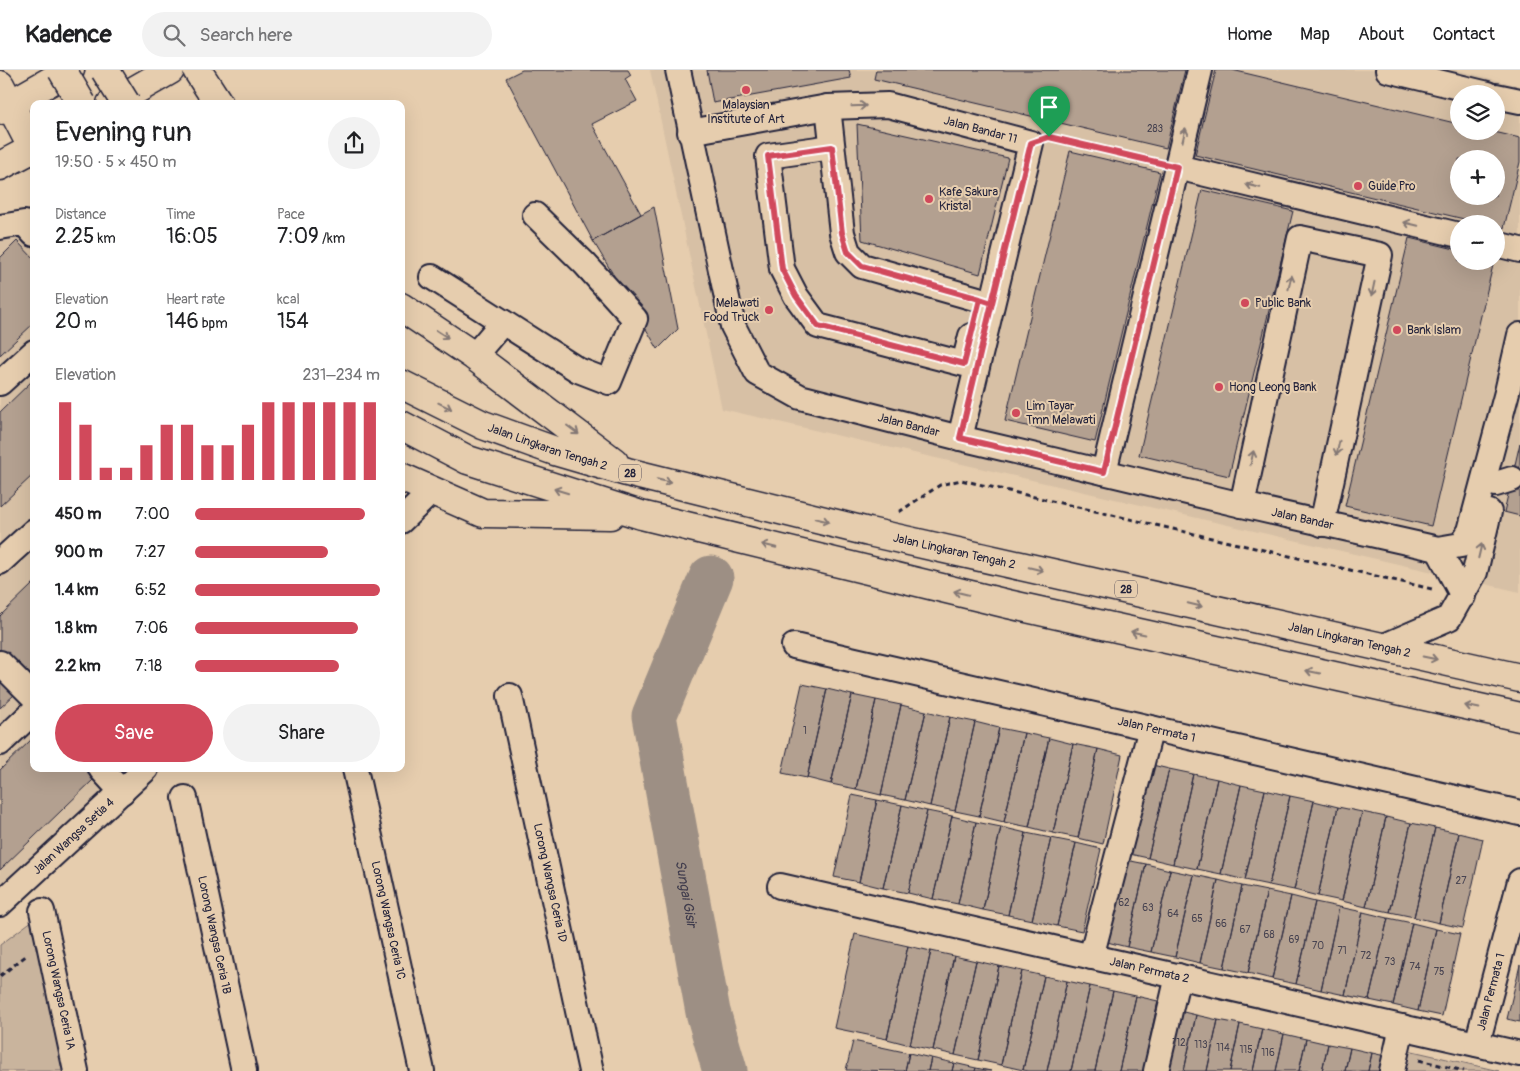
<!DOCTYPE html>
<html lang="en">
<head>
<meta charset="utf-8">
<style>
  :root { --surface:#fff; --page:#f2f2f2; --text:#202124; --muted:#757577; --line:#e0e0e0; --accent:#d1495b }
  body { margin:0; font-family:Pangolin,sans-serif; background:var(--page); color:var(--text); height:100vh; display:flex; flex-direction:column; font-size:19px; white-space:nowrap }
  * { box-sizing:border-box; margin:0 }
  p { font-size:16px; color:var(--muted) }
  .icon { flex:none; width:28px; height:28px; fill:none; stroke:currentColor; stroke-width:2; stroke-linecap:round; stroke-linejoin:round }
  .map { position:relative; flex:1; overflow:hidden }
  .drawer { position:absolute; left:30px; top:30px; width:375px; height:672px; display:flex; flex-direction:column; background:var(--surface); border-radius:10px; box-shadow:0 5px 20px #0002 }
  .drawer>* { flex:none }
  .tools { position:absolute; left:1450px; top:15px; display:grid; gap:10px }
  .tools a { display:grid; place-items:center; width:55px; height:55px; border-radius:50%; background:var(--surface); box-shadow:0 5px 20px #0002; font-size:25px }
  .pin { position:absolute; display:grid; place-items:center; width:42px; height:42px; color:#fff; margin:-51px -21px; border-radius:50% 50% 50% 0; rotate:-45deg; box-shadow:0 0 5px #0007 }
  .pin .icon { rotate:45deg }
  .round { display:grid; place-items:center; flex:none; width:52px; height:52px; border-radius:26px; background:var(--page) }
  .headline { display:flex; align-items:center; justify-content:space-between; height:85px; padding:0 25px }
  h1 { font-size:28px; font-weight:600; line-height:38px }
  .stats { display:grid; grid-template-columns:repeat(3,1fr); gap:8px; height:85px; padding:5px 25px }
  .stats div { display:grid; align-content:center }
  .stats b { font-size:21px; font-weight:600 }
  .stats small { font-size:14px; font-weight:400 }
  .stats p { font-size:14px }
  .chart { height:140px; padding:10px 25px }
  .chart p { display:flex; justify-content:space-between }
  .chart svg { width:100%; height:90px; margin-top:5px; stroke:var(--accent); stroke-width:6 }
  .action { display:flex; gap:10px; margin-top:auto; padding:10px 25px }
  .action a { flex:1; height:58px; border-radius:30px; background:var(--accent); color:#fff; font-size:20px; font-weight:600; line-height:58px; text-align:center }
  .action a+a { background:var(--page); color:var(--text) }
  ul { padding:0 25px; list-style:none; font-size:16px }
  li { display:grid; grid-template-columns:80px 60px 1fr; align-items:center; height:38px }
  li i { height:12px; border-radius:6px; background:var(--accent) }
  header { display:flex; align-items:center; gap:30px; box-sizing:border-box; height:70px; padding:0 25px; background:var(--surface); border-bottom:1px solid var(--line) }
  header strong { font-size:24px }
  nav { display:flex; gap:28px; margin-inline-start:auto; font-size:18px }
  .search { width:350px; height:45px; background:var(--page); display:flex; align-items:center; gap:12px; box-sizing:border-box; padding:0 18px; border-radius:28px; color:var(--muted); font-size:19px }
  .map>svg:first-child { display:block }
</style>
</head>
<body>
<header>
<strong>Kadence</strong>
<div class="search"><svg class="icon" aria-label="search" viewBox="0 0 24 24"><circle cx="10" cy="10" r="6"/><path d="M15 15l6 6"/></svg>Search here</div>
<nav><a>Home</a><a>Map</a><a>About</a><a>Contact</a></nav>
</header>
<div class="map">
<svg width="1520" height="1001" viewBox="0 0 1520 1001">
  <rect width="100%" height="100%" fill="#e6cdae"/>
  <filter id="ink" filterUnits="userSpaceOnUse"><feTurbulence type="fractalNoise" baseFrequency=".02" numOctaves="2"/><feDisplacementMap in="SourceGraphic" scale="10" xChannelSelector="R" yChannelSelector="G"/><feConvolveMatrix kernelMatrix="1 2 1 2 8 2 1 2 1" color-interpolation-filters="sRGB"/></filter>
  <g filter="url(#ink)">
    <!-- built -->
    <path fill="#d7c0a5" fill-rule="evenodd" d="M 650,0 L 1457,0 L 1520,16 L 1520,522 L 722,339 ZM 1459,24 L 1496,24 L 1496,61 L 1459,61 ZM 1459,89 L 1496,89 L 1496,126 L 1459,126 ZM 1459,154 L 1496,154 L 1496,191 L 1459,191 Z
      M 21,164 L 34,178 L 34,699 L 131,699 L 0,821 L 0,168 Z"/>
    <!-- green -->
    <path fill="#c9b49d" stroke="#766b6c" d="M 37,847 L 72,1001 L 0,1001 L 0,875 Z
      M 1408,980 L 1499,1001 L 1403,1001 Z"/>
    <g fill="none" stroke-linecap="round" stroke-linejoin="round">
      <!-- river -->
      <path stroke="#9d8f84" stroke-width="45" id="s1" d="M 711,508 L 654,646 L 708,942 L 725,1001"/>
    </g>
    <!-- building -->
    <path fill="#b3a090" stroke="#22223b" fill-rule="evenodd" d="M 522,0 L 628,0 L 631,5 L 625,9 L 637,31 L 592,54 L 641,144 L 593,171 L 506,8 Z
      M 707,0 L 849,0 L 851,8 L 713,33 Z
      M 876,0 L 1185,0 L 1166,78 L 874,9 Z
      M 1216,0 L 1232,0 L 1459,54 L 1459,61 L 1490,61 L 1520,68 L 1520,92 L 1504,158 L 1496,156 L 1496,154 L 1485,154 L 1195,85 ZM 1459,89 L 1496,89 L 1496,126 L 1459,126 Z
      M 857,54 L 1008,88 L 980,204 L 862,170 Z
      M 1070,81 L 1160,102 L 1095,372 L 1005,351 Z
      M 1202,120 L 1293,141 L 1229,406 L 1139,385 Z
      M 654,137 L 678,259 L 658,279 L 593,171 Z
      M 1409,168 L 1459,180 L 1459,191 L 1494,191 L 1431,456 L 1345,436 Z
      M 17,171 L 34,189 L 34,253 L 0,285 L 0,188 Z
      M 34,309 L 34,404 L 0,436 L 0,342 Z
      M 1520,373 L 1520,446 L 1504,442 Z
      M 34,513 L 34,611 L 0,587 L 0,546 Z
      M 0,608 L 15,624 L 0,638 Z
      M 802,614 L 827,619 L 807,708 L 782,703 Z
      M 827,619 L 852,625 L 831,714 L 807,708 Z
      M 852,625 L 876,630 L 856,719 L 831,714 Z
      M 876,630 L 901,635 L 881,725 L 856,719 Z
      M 901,635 L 926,641 L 905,730 L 881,725 Z
      M 926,641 L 950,647 L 930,736 L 905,730 Z
      M 950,647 L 975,652 L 955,741 L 930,736 Z
      M 975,652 L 999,658 L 979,746 L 955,741 Z
      M 999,658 L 1024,663 L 1004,752 L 979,746 Z
      M 1024,663 L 1049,668 L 1029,757 L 1004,752 Z
      M 34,667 L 34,699 L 86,699 L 95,708 L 0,800 L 0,700 Z
      M 1049,668 L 1073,674 L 1053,763 L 1029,757 Z
      M 1073,674 L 1098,679 L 1078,768 L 1053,763 Z
      M 1098,679 L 1122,685 L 1103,774 L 1078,768 Z
      M 1144,693 L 1169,699 L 1148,788 L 1125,783 Z
      M 1169,699 L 1193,704 L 1173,794 L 1148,788 Z
      M 1193,704 L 1217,709 L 1197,799 L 1173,794 Z
      M 1217,709 L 1241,715 L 1221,804 L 1197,799 Z
      M 1241,715 L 1265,720 L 1245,810 L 1221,804 Z
      M 1265,720 L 1290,726 L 1269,815 L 1245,810 Z
      M 852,725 L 877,730 L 859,812 L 834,807 Z
      M 1290,726 L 1314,731 L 1294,820 L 1269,815 Z
      M 877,730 L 902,735 L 883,818 L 859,812 Z
      M 1314,731 L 1338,737 L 1318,826 L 1294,820 Z
      M 902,735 L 927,741 L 908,823 L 883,818 Z
      M 1338,737 L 1362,742 L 1342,831 L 1318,826 Z
      M 927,741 L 952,746 L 933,829 L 908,823 Z
      M 1362,742 L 1386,747 L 1366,837 L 1342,831 Z
      M 952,746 L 976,752 L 958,834 L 933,829 Z
      M 1386,747 L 1411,753 L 1390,842 L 1366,837 Z
      M 976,752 L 1001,757 L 983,840 L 958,834 Z
      M 1411,753 L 1435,758 L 1414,847 L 1390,842 Z
      M 1001,757 L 1026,763 L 1008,845 L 983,840 Z
      M 1435,758 L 1459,763 L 1439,853 L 1414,847 Z
      M 1026,763 L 1051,768 L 1032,850 L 1008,845 Z
      M 1459,763 L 1483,769 L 1463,858 L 1439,853 Z
      M 1051,768 L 1076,773 L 1057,856 L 1032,850 Z
      M 1076,773 L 1101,779 L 1082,861 L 1057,856 Z
      M 1121,789 L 1146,794 L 1127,877 L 1103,871 Z
      M 1146,794 L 1170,800 L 1151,882 L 1127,877 Z
      M 1170,800 L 1194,805 L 1175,887 L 1151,882 Z
      M 1194,805 L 1218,810 L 1200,893 L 1175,887 Z
      M 1218,810 L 1242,816 L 1224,898 L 1200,893 Z
      M 1242,816 L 1267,821 L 1248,903 L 1224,898 Z
      M 1267,821 L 1291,826 L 1272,909 L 1248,903 Z
      M 1291,826 L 1315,832 L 1296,914 L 1272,909 Z
      M 1315,832 L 1339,837 L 1321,920 L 1296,914 Z
      M 1339,837 L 1363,842 L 1345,925 L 1321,920 Z
      M 1363,842 L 1388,848 L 1369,930 L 1345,925 Z
      M 1388,848 L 1412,853 L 1393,935 L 1369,930 Z
      M 1412,853 L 1436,859 L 1418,941 L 1393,935 Z
      M 1436,859 L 1460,864 L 1442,946 L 1418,941 Z
      M 855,864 L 908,876 L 887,969 L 834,958 Z
      M 908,876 L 931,881 L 910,975 L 887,969 Z
      M 931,881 L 954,886 L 933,980 L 910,975 Z
      M 954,886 L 976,891 L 955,985 L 933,980 Z
      M 976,891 L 999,896 L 978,990 L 955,985 Z
      M 1520,895 L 1520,952 L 1507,949 Z
      M 999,896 L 1022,901 L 1001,995 L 978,990 Z
      M 1022,901 L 1044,906 L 1023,1000 L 1001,995 Z
      M 1044,906 L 1067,911 L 1047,1001 L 1029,1001 L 1023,1000 Z
      M 1067,911 L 1090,916 L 1071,1001 L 1047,1001 Z
      M 1090,916 L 1113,921 L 1095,1001 L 1071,1001 Z
      M 1113,921 L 1136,926 L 1119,1001 L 1095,1001 Z
      M 1136,926 L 1158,931 L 1143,1001 L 1119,1001 Z
      M 1175,940 L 1196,945 L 1184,1001 L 1161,1001 Z
      M 1196,945 L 1218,950 L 1207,1001 L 1184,1001 Z
      M 1218,950 L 1240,954 L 1230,1001 L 1207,1001 Z
      M 1240,954 L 1262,959 L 1253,1001 L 1230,1001 Z
      M 1262,959 L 1284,964 L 1276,1001 L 1253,1001 Z
      M 1284,964 L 1306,969 L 1299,1001 L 1276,1001 Z
      M 1306,969 L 1328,974 L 1322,1001 L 1299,1001 Z
      M 853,971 L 909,983 L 905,1001 L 846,1000 Z
      M 1328,974 L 1350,978 L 1345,1001 L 1322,1001 Z
      M 1350,978 L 1372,983 L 1368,1001 L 1345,1001 Z
      M 909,983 L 931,988 L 928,1001 L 905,1001 Z
      M 1372,983 L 1394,988 L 1391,1001 L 1368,1001 Z
      M 931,988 L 954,993 L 952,1001 L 928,1001 Z
      M 954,993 L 976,998 L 975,1001 L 952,1001 Z
      M 976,998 L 991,1001 L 975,1001 Z"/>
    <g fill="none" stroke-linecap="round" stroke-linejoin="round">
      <!-- minor casing -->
      <g stroke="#22223b" stroke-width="28">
        <g id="minor">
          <path id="s2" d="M 678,0 L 733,256 L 757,303 L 800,327 L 960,368 L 1242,435 L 1438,479 L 1461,475 L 1470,461 L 1507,322 L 1520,265"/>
          <path d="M 1388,0 L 1488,24"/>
          <path d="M 1496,26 L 1520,31"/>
          <path d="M 828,37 L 842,163 L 848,182 L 862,196 L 992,233"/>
          <path id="s3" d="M 690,62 L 828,37 L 888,35 L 1031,73 L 960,368"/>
          <path d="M 832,77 L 768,86 L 782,199 L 796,226 L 818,256 L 964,294 L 971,266"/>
          <path d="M 1177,97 L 1459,165"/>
          <path d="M 0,157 L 24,153 L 34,164"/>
          <path d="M 1496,174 L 1520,180"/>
          <path d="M 432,207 L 578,300 L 609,312 L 635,249 L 585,194 L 535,145"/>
          <path d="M 474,286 L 503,252"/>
          <path d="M 0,313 L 34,282"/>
          <path d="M 1104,402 L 1200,0"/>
          <path d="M 1496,414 L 1512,409"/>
          <path d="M 1242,435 L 1300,168 L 1380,185 L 1322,454"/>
          <path d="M 401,451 L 432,421"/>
          <path d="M 1438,479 L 1463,526"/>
          <path d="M 0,492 L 34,461"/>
          <path id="s4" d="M 794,576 L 1520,743"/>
          <path d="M 1382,577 L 1449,548 L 1475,502 L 1489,442"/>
          <path d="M 0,593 L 34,627"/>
          <path id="s5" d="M 510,626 L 591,1001"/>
          <path d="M 0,673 L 34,641"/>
          <path d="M 101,699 L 122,722"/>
          <path id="s6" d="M 355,699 L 422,1001"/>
          <path id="s7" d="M 185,728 L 244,1001"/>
          <path id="s8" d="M 780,816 L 1520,984"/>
          <path id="s9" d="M 0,834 L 146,699"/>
          <path id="s10" d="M 42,841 L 76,1001"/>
          <path d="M 1091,887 L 1151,658"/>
          <path id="s11" d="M 1477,974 L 1520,811"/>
          <path d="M 1156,1001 L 1178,906"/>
          <path d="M 1392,1001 L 1402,957"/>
        </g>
      </g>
      <!-- major casing -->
      <g stroke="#22223b" stroke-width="31">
        <path id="major" d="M 111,34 L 170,0
          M 0,40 L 70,0
          M 0,96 L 34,78"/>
      </g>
      <!-- highway casing -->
      <g stroke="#22223b" stroke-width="31">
        <g id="highway">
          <path d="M 197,0 L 219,34"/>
          <path d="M 0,15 L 34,81"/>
          <path d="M 401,237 L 474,286 L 614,392"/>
          <path id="s12" d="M 401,314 L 483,355 L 555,381 L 627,402 L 869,462 L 1520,608"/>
          <path d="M 401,355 L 468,390 L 641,445 L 1008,534 L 1520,647"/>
          <path d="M 401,407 L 483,443 L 610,445"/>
        </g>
      </g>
      <!-- path -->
      <path stroke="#22223b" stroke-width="3" stroke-dasharray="5 4" stroke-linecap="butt" d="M 1053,68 L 1154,92
        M 899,442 L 940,415 L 961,410 L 1432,519
        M 0,906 L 27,885
        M 1419,990 L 1464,1001"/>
      <!-- minor -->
      <use href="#minor" stroke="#e6cdae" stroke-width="24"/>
      <!-- major -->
      <use href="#major" stroke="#e6cdae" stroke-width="28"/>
      <!-- highway -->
      <use href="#highway" stroke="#e6cdae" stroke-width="28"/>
      <!-- highway-bridge casing -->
      <g stroke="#22223b" stroke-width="31" stroke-linecap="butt">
        <path id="highway-bridge" d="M 62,0 L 82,34
          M 105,0 L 126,34"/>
      </g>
      <!-- highway-bridge -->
      <use href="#highway-bridge" stroke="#e6cdae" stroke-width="28"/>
    </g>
    <!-- one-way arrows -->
    <defs><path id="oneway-shaft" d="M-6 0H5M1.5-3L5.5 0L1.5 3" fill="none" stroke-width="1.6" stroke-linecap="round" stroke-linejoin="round" transform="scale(1.25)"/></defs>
    <g stroke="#847874">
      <use href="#oneway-shaft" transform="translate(859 36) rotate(-2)"/>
      <use href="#oneway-shaft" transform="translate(1184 65) rotate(-77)"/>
      <use href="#oneway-shaft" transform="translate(1253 116) rotate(-166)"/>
      <use href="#oneway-shaft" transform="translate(1411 154) rotate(-166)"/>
      <use href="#oneway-shaft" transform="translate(1290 212) rotate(-78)"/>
      <use href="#oneway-shaft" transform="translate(1373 219) rotate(102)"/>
      <use href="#oneway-shaft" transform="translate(442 264) rotate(33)"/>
      <use href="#oneway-shaft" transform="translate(445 336) rotate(26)"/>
      <use href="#oneway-shaft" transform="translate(573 360) rotate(37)"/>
      <use href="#oneway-shaft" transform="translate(1338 378) rotate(102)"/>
      <use href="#oneway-shaft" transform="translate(1252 388) rotate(-78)"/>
      <use href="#oneway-shaft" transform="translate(664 411) rotate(14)"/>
      <use href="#oneway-shaft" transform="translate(561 421) rotate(-163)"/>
      <use href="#oneway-shaft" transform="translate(822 450) rotate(14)"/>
      <use href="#oneway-shaft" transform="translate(769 476) rotate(-166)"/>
      <use href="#oneway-shaft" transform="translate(1480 481) rotate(-77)"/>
      <use href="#oneway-shaft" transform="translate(1036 499) rotate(13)"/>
      <use href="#oneway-shaft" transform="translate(961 523) rotate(-166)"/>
      <use href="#oneway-shaft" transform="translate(1195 535) rotate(13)"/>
      <use href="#oneway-shaft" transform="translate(1138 563) rotate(-168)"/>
      <use href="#oneway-shaft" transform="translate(1430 588) rotate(12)"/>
      <use href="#oneway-shaft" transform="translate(1313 602) rotate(-168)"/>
      <use href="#oneway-shaft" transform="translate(1472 637) rotate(-168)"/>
    </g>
  </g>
  <g fill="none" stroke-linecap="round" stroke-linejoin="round" filter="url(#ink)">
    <!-- route casing -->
    <g stroke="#fff" stroke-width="10">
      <path id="route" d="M 1049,67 L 1031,73 L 992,233 L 980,229 L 964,294 L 818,256 L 796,226 L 782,199 L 768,86 L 832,77 L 842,163 L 848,182 L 862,196 L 980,229 L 992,233 L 960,368 L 1104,402 L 1177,97 L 1049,67"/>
    </g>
    <!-- route -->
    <use href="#route" stroke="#d1495b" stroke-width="6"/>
  </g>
  <!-- markers -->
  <g fill="#d1495b" stroke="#e6cdae" stroke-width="2">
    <circle cx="746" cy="20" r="5"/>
    <circle cx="1358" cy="116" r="5"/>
    <circle cx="929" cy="129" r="5"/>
    <circle cx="1245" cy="233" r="5"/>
    <circle cx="769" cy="240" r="5"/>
    <circle cx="1397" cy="260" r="5"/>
    <circle cx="1219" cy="317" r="5"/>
    <circle cx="1016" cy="343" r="5"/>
  </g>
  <g text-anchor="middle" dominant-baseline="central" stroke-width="4" stroke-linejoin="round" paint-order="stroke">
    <!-- number labels -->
    <g font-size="10" fill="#464250">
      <text x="1155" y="59">283</text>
      <text x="805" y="661">1</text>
      <text x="1461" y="811">27</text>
      <text x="1124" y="833">62</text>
      <text x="1148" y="838">63</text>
      <text x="1173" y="844">64</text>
      <text x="1197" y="849">65</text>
      <text x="1221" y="854">66</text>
      <text x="1245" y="860">67</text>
      <text x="1269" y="865">68</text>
      <text x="1294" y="870">69</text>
      <text x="1318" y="876">70</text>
      <text x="1342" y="881">71</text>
      <text x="1366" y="886">72</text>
      <text x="1390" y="892">73</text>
      <text x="1415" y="897">74</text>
      <text x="1439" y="902">75</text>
      <text x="1179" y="973">112</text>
      <text x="1201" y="975">113</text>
      <text x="1223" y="978">114</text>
      <text x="1246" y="980">115</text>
      <text x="1268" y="983">116</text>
    </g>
    <!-- shield labels -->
    <g fill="#e6cdae" stroke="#5d555e" stroke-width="1">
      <rect x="619" y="394.5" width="22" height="17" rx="4"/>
      <rect x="1115" y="510.5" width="22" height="17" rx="4"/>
    </g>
    <g font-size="11" font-weight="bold" fill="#22223b">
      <text x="630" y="403">28</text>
      <text x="1126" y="519">28</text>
    </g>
    <!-- poi labels -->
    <g font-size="12" fill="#22223b" stroke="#e6cdae" text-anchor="start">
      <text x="746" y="35" text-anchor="middle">Malaysian<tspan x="746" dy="14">Institute of Art</tspan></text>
      <text x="1368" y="116">Guide Pro</text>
      <text x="939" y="122">Kafe Sakura<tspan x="939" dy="14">Kristal</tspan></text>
      <text x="759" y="233" text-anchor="end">Melawati<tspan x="759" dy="14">Food Truck</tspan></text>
      <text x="1255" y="233">Public Bank</text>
      <text x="1407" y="260">Bank Islam</text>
      <text x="1229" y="317">Hong Leong Bank</text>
      <text x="1026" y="336">Lim Tayar<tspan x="1026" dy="14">Tmn Melawati</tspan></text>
    </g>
    <!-- street labels -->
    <g font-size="12" fill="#22223b" stroke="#e6cdae">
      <text stroke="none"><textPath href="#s3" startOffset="296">Jalan Bandar 11</textPath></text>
      <text stroke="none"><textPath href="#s2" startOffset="476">Jalan Bandar</textPath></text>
      <text stroke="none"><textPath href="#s12" startOffset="160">Jalan Lingkaran Tengah 2</textPath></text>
      <text stroke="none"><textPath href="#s2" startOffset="881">Jalan Bandar</textPath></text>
      <text stroke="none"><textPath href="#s12" startOffset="580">Jalan Lingkaran Tengah 2</textPath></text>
      <text stroke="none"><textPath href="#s12" startOffset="985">Jalan Lingkaran Tengah 2</textPath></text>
      <text stroke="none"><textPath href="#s4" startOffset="372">Jalan Permata 1</textPath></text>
      <text stroke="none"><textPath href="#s9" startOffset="100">Jalan Wangsa Setia 4</textPath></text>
      <text stroke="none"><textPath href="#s5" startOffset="191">Lorong Wangsa Ceria 1D</textPath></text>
      <text stroke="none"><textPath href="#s6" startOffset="155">Lorong Wangsa Ceria 1C</textPath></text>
      <text stroke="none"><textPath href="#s7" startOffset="140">Lorong Wangsa Ceria 1B</textPath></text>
      <text stroke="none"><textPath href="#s8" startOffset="379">Jalan Permata 2</textPath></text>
      <text stroke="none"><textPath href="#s10" startOffset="81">Lorong Wangsa Ceria 1A</textPath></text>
      <text stroke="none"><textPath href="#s11" startOffset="54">Jalan Permata 1</textPath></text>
    </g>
    <!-- water labels -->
    <g font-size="14" font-style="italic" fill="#413d4d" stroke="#e6cdae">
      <text stroke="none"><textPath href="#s1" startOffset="330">Sungai Gisir</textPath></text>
    </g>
  </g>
</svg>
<div class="tools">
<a><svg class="icon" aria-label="layers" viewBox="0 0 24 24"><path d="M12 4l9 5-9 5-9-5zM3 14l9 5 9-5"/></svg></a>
<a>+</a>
<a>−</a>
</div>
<div class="pin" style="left:1049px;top:67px;background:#1e9e55"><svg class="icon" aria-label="arrive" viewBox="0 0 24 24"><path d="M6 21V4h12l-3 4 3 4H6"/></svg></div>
<section class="drawer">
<div class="headline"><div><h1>Evening run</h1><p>19:50 · 5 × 450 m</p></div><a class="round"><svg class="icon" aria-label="share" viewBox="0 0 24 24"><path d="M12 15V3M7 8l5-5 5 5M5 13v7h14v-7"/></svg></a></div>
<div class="stats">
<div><p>Distance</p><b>2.25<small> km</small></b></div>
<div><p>Time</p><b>16:05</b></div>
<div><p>Pace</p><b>7:09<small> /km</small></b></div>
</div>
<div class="stats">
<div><p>Elevation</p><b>20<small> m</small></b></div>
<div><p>Heart rate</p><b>146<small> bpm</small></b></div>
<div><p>kcal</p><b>154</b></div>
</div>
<div class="chart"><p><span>Elevation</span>231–234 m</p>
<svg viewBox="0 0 160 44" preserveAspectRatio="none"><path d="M5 44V6M15 44V17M25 44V38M35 44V38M45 44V27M55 44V17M65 44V17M75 44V27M85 44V27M95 44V17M105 44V6M115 44V6M125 44V6M135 44V6M145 44V6M155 44V6"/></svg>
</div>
<ul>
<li><b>450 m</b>7:00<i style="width:92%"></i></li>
<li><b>900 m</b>7:27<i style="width:72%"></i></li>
<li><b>1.4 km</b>6:52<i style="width:100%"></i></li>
<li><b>1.8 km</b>7:06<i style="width:88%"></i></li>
<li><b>2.2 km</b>7:18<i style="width:78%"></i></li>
</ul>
<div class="action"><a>Save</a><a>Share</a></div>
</section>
</div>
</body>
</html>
